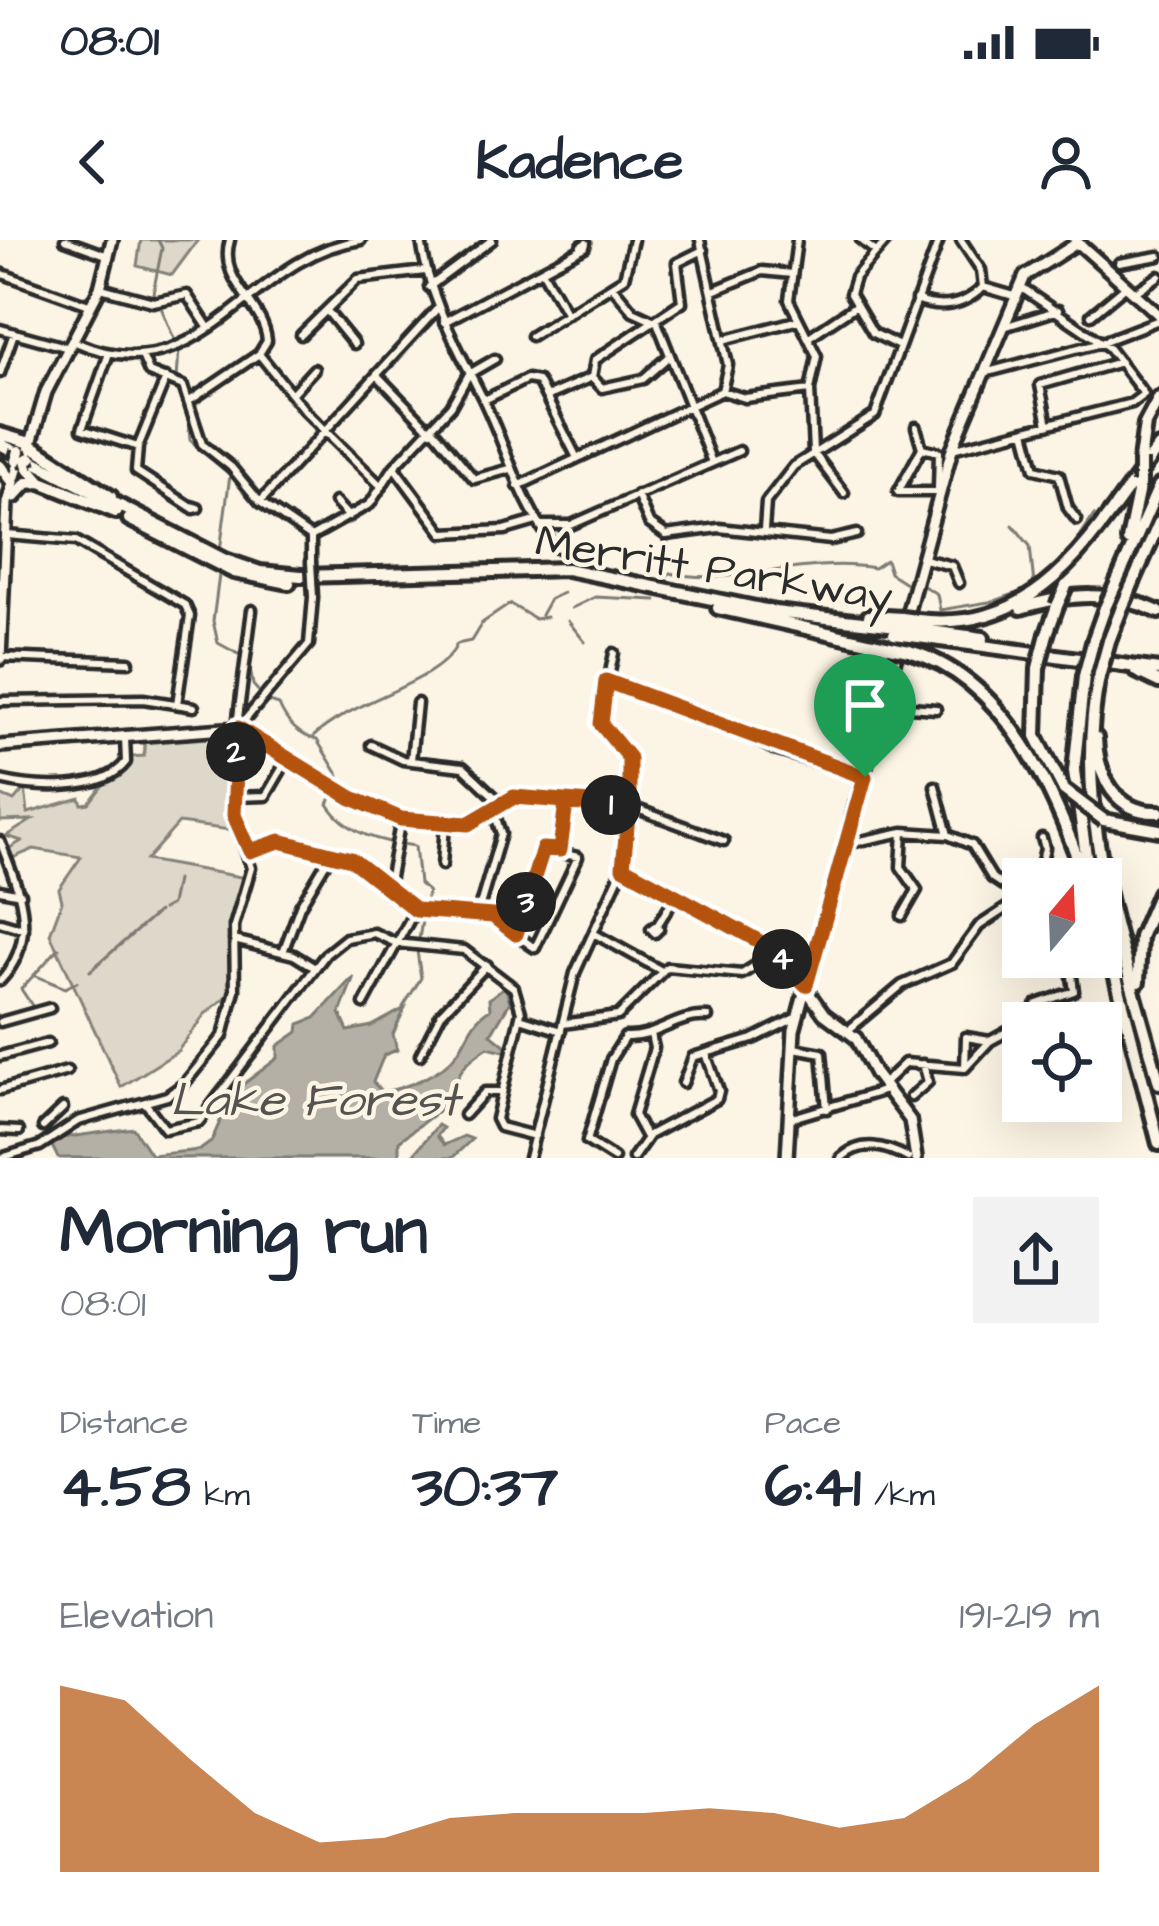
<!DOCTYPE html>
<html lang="en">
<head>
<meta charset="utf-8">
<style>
  :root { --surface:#fff; --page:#f2f2f3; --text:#1f2937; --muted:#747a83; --accent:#b45309 }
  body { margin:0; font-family:"Architects Daughter",sans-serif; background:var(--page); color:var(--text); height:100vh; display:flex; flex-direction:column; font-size:45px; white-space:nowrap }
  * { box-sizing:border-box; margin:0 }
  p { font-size:39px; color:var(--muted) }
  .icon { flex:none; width:66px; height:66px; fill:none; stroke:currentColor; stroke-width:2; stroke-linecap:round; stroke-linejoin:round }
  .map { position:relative; height:918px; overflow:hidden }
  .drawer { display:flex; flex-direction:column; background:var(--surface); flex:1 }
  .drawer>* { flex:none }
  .needle { width:78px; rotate:19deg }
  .tools { position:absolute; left:1002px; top:618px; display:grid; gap:24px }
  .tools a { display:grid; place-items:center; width:120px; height:120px; border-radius:0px; background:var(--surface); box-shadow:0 12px 48px #0002; font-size:60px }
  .pin { position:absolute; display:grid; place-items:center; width:102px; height:102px; color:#fff; margin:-123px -51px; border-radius:50% 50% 50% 0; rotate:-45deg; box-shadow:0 0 12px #0007 }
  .pin .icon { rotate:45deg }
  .km { position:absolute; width:60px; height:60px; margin:-30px; border-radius:50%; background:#222; color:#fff; font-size:33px; line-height:60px; text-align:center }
  .round { display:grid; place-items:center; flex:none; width:126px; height:126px; border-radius:0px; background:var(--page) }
  .overview { display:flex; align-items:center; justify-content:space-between; height:204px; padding:0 60px }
  h1 { font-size:66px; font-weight:800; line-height:90px }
  .stats { display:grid; grid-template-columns:repeat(3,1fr); gap:18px; height:204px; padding:12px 60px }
  .stats div { display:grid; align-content:center }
  .stats b { font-size:60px; font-weight:800 }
  .stats small { font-size:33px; font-weight:400 }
  .stats p { font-size:33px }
  .chart { height:336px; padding:24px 60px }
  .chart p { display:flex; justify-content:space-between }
  .chart svg { width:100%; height:216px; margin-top:12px; fill:var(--accent); opacity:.7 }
  .status { display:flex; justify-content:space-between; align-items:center; height:84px; padding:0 60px; background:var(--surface); direction:ltr }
  .status svg { height:33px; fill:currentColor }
  header { display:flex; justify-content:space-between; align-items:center; height:156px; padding:0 60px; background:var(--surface); font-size:54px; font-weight:800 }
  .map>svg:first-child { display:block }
</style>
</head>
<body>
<div class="status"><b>08:01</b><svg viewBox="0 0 49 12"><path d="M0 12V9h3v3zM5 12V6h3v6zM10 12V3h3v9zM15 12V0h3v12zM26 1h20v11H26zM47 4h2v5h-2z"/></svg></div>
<header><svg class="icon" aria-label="back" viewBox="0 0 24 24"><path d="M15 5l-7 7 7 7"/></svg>Kadence<svg class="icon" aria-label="person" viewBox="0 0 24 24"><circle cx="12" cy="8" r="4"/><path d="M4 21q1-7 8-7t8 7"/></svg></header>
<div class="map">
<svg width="1159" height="918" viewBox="0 0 1159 918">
  <rect width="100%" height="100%" fill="#fcf5e5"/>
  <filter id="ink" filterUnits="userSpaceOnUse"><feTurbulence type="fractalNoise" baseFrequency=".00833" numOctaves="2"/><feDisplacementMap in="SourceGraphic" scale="24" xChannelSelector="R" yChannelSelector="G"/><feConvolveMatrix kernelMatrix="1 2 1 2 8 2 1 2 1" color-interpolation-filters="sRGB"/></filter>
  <g filter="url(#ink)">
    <!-- green -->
    <path fill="#ded8ca" stroke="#84827a" stroke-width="3" d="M 141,0 L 198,0 L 172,35 L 137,26 Z
      M 236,489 L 230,590 L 179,583 L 146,620 L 246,638 L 231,684 L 231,753 L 206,773 L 177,812 L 121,847 L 50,694 L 62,661 L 59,649 L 81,617 L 34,609 L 8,620 L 6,610 L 22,601 L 6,596 L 32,580 L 0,581 L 0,555 L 14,561 L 25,548 L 28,573 L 80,558 L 82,564 L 89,563 L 109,537 L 123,532 L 128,517 L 144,516 L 145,496 Z"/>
    <!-- water -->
    <path fill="#b4b0a5" stroke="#7d7b74" stroke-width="3" d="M 354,736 L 340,773 L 348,791 L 372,786 L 405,768 L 393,794 L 397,810 L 384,815 L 373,842 L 382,852 C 406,848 442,834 457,813 C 468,799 470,781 490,769 L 489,759 L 505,746 L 510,762 L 491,794 L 506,806 L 504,811 L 488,807 C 465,822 454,833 455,858 L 399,901 L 399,918 L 58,918 L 52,906 L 61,898 L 133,888 L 151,915 L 200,910 L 211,902 L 222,877 L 233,873 L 230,854 L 278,818 L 278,806 L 298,792 L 299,784 L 315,778 Z
      M 438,885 L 443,888 L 437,896 L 444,905 L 464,896 L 472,899 L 452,918 L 411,917 Z"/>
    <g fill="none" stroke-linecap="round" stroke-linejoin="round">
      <!-- stream -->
      <path stroke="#7d7b74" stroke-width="3" d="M 157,58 L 153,53 L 162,8 L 158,0
        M 160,65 L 175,101
        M 177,139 L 179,111
        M 178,146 L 187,163 L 190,200 L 230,235 L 220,311
        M 1013,285 L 1030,306 L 1034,345
        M 1063,322 L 1094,275
        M 219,335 L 213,381 L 218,403 L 242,416
        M 661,341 L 670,333 C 734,347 807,316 874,328 L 886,320 L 890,333 L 906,343
        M 920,344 L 937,354 L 940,370 L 995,361 L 1033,347
        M 572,368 L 595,357 L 656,360
        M 541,375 L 550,359 L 563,353
        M 568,381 L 585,402
        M 250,428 L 253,445 L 261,454
        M 266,461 L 279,465 C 286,482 297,495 317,500 L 339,536 L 336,543
        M 312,498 C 351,459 440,444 457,404 L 471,401 L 482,383 L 510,364 L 535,379 L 546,377
        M 334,552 L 328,564 C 348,595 381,602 415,606 L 419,644 L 428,651 L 425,668
        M 162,670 L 171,665 L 176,640
        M 90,731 L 158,672
        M 36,736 L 65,748 L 77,742
        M 33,767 L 21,749 L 59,708
        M 403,767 L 421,738 L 417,711 L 423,675"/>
      <!-- minor casing -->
      <g stroke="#2b2b2b" stroke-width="15">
        <path id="minor" d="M 65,0 L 109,16
          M 421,0 C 429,59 456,104 482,157 C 507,208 520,263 556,308
          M 797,0 L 789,60 L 817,116 L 810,150 L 813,212 L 844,253
          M 861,0 L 876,12
          M 887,0 L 855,37 L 850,54 L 873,93 L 899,106
          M 961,0 L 981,30 L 983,47
          M 1119,23 L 1159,16
          M 542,30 L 567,74
          M 0,33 L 89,65
          M 429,47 L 492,0
          M 613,47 L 633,71 L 657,82 L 711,220
          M 983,47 L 1014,56
          M 101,48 L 153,62 L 187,55 L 208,87
          M 713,51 L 762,31 L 792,34
          M 1134,53 L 1159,36
          M 916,60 C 941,70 964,66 983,47
          M 328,72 L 354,104
          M 1091,75 L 1126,46
          M 444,82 L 585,7 L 586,3 L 581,6
          M 1007,86 L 1058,70
          M 0,89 L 69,108
          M 301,95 L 358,39 L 425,31
          M 531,96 L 624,38 L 633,0
          M 809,97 L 855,66
          M 723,100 L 799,80
          M 73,101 C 204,160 245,16 361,0
          M 259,114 L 305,171 L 382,247
          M 108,116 L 82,189 L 138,207
          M 143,118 L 149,132 L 183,146 L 202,204 L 231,227 L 260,262 L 311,297
          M 988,132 L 1102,102 L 1159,80
          M 0,133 L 14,93
          M 377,135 L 431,191
          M 592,137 L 595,120 L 682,62 L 677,23 L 703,10
          M 166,138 L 138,207 L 136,231 L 194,269 L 198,268 L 192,266
          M 722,151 L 745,158 L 810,150
          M 293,152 L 314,129
          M 548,156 L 592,137 L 602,148 L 643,139 L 668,117
          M 191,160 L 259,114 L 267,101 C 264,63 217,42 230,0
          M 484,160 L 527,139 L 538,141 L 577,218
          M 1048,185 L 1040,145 L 1120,122
          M 916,187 L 922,208
          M 433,189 L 474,239 L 510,229
          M 1025,191 L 1035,229 L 1059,235 L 1068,268 L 1077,280
          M 922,208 L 898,252 L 941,252
          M 922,208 L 939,212 L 938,248
          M 952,209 L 1132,163 L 1144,154 L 1108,107 L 1020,47
          M 394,227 L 443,293 L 505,290 L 536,281
          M 518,246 L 722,151 L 728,125 L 700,0
          M 637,255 L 649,283 L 666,295 L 719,288 L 831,300 L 857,294
          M 260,262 L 436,70
          M 335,262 L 349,277
          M 540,285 L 571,285 L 739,211
          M 764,290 L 766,262 L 794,226 L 875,175 L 939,0
          M 7,295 L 76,301 L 185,365 L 190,376 L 177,464
          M 311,297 L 370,264 L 394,227 L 451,166 L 469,134 L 495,119
          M 311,297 L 311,322
          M 924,319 L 952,326 L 959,343
          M 614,413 L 600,481 L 629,518 L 629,566 L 724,601
          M 0,417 L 129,422
          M 606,441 L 713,477 L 775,510 L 865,537
          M 0,461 L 143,459 L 194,467
          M 884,465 L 936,469
          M 238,478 L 252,370
          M 371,505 L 403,520 L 463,527 L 500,562
          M 776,506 L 865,537
          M 411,520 L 417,463
          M 0,540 C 33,548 103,553 126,522 L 125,498
          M 935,546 L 948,595
          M 234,557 L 266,556 L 287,520
          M 0,601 C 19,650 41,697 0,741
          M 846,604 L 903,592 L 948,595 L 972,605 L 992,638 L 1022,658
          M 250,611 L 280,601 L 351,619 L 415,670 L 493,676 C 508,685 520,699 535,708 L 578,617 L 543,609 L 516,694
          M 560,611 L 566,563
          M 442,625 L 445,585
          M 1038,639 L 1045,608 L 1042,598
          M 1058,639 L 1059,637
          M 0,650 L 21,654
          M 387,652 L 401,579
          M 478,672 L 501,594 L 494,571
          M 902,676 L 917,650 L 901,627 L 903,592
          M 0,682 L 24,689
          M 655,686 L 659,689 L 655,693 L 651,689 Z
          M 657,686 L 676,655
          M 595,694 L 660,730
          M 234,700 L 294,715 L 315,728
          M 283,712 L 300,666 L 331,614
          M 364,764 L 415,670
          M 520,778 L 561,791
          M 0,782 L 50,768
          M 563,784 L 618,776 L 667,727 L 742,734 L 772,715
          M 852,787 L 902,745 L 952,723 L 979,686 L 1023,657
          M 625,797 C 656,799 677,774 708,777
          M 794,808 L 822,813 L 827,869
          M 420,815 L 441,774 L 487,725
          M 0,816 L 48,803
          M 965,828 L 966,797 L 990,801
          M 683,843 L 693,817 L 753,799 L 797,777
          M 882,845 L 905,823 L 965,828 L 990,801 L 1023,783 L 1037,764 L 1074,751 L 1070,722 L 1048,727 L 1045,717
          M 0,850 L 67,831
          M 911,857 L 928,842 L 923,824
          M 146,864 L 165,889 L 199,882 L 326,714 L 346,698 L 374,693 L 396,703 L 464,710 L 514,748 L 521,772 L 496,879 L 500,887 L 535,896
          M 464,875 L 485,852 L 502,852
          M 789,879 L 886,850
          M 43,887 L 63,868
          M 0,890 L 19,891
          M 646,897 L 634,875 L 654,808 L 651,794
          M 1,918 L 40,906 L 78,881 L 167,856 L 184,844 L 223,796 L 235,750 L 234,686 L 251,628 L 234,575 L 238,488 L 309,404 L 313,357
          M 529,918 L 575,733 L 623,627
          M 614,918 L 587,901 L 611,819 L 625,797
          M 633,918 L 649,895 L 717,859 L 719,851 L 706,813
          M 841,918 C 862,899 886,906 908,918"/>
      </g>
      <!-- major casing -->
      <g stroke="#2b2b2b" stroke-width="18">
        <path id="major" d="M 1075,0 L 1159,75
          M 29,210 L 46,152 L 100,48 L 112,0
          M 0,419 L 7,263 L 19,223
          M 0,506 L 238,488 L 352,558 L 401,579 L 468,585 L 514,557 L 629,566 L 623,627 L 754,698 L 790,727 L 824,774 L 856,798 L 875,834 L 910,880 L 916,918
          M 787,918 L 794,790 L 952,209 L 1025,36 L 1077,3"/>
      </g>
      <!-- highway casing -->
      <g stroke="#2b2b2b" stroke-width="20">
        <path id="highway" d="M 0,194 L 27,202
          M 0,204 L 225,320 L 260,332 L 301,336 L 567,329 L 775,372 L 897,386
          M 31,205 L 111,257
          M 1140,220 L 1145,184 L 1159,158
          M 0,226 L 12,242
          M 28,227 L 41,242 L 116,272
          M 14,257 L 27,243 L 41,242
          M 129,279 L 234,332 L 289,343
          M 1128,300 L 1140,243
          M 1116,344 L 1159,246
          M 1131,347 L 1159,283
          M 718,368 L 890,407
          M 1021,368 C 1071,353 1111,350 1159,372
          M 869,376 L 902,378
          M 917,380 C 1043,395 1092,294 1159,207
          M 914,389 L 983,398
          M 1047,394 L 1057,366
          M 911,396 L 1159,430
          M 1094,399 L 1105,368
          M 1109,401 L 1121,370
          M 909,411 C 1006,438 1055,552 1085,639
          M 1038,428 L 1036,496 L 1064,550
          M 1136,431 L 1159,442
          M 1084,436 L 1074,531 L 1088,629
          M 1099,437 C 1070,574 1125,712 1159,843
          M 1096,498 C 1097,536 1116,574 1159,572
          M 1104,580 L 1159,590
          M 1101,679 L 1159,904
          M 1138,742 L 1140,697 L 1159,653"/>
      </g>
      <!-- minor -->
      <use href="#minor" stroke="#fcf5e5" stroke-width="6"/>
      <!-- major -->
      <use href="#major" stroke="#fcf5e5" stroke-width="9"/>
      <!-- highway -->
      <use href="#highway" stroke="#fcf5e5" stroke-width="10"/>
      <!-- minor-bridge casing -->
      <g stroke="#2b2b2b" stroke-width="15" stroke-linecap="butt">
        <path id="minor-bridge" d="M 311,322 L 313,357"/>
      </g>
      <!-- highway-bridge casing -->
      <g stroke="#2b2b2b" stroke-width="20" stroke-linecap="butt">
        <path id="highway-bridge" d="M 16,221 L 19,211
          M 28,227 L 26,220 L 31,218
          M 1140,243 L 1140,220
          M 1057,366 L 1066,346
          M 1105,368 L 1116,344
          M 1121,370 L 1131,347
          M 902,378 L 917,380
          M 897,386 L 914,389
          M 894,394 L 911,396
          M 890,407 L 909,411
          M 1038,428 L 1047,394
          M 1084,436 L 1094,399
          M 1099,437 L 1109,401
          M 1064,550 L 1104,580"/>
      </g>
      <!-- minor-bridge -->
      <use href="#minor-bridge" stroke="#fcf5e5" stroke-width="6"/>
      <!-- highway-bridge -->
      <use href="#highway-bridge" stroke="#fcf5e5" stroke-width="10"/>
    </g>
  </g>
  <g fill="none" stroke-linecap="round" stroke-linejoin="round" filter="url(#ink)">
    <!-- route casing -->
    <g stroke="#fff" stroke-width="24">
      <path id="route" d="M 865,537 L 606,441 L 601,484 L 629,518 L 629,566 L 514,557 L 468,584 L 401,579 L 352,558 L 238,488 L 234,575 L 250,611 L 280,601 L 351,619 L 416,670 L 493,676 L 516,694 L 543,609 L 560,610 L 566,563 L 629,566 L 623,627 L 766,705 L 806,745 L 865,537"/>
    </g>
    <!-- route -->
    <use href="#route" stroke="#b45309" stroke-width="15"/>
  </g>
  <g text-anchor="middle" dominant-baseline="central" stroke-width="9" stroke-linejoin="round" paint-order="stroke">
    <!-- street labels -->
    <g font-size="45" fill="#2b2b2b" stroke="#fcf5e5">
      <text transform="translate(714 330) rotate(9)">Merritt Parkway</text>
    </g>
    <!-- water labels -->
    <g font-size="48" font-style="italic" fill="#545350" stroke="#fcf5e5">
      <text x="315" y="861">Lake Forest</text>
    </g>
  </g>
</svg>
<div class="tools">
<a><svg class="needle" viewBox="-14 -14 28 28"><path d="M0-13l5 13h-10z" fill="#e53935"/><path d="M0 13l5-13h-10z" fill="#747a83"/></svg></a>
<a><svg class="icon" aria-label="locate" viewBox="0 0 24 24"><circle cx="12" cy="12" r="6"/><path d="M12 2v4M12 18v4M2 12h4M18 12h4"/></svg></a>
</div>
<div class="pin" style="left:865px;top:537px;background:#1e9e55"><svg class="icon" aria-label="arrive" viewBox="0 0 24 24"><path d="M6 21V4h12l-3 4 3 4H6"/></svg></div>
<b class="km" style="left:611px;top:565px">1</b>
<b class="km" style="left:236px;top:512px">2</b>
<b class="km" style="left:526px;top:662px">3</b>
<b class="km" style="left:782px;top:719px">4</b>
</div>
<section class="drawer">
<div class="overview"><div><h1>Morning run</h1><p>08:01</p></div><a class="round"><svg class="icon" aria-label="share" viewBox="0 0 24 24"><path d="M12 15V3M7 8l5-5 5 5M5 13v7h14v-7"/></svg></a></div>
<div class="stats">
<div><p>Distance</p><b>4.58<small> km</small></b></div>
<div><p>Time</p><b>30:37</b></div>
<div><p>Pace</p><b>6:41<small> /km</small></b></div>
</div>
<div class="chart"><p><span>Elevation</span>191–219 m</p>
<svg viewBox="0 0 160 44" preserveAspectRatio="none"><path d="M0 44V6L10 9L20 21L30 32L40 38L50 37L60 33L70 32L80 32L90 32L100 31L110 32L120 35L130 33L140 25L150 14L160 6V44z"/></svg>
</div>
</section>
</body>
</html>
